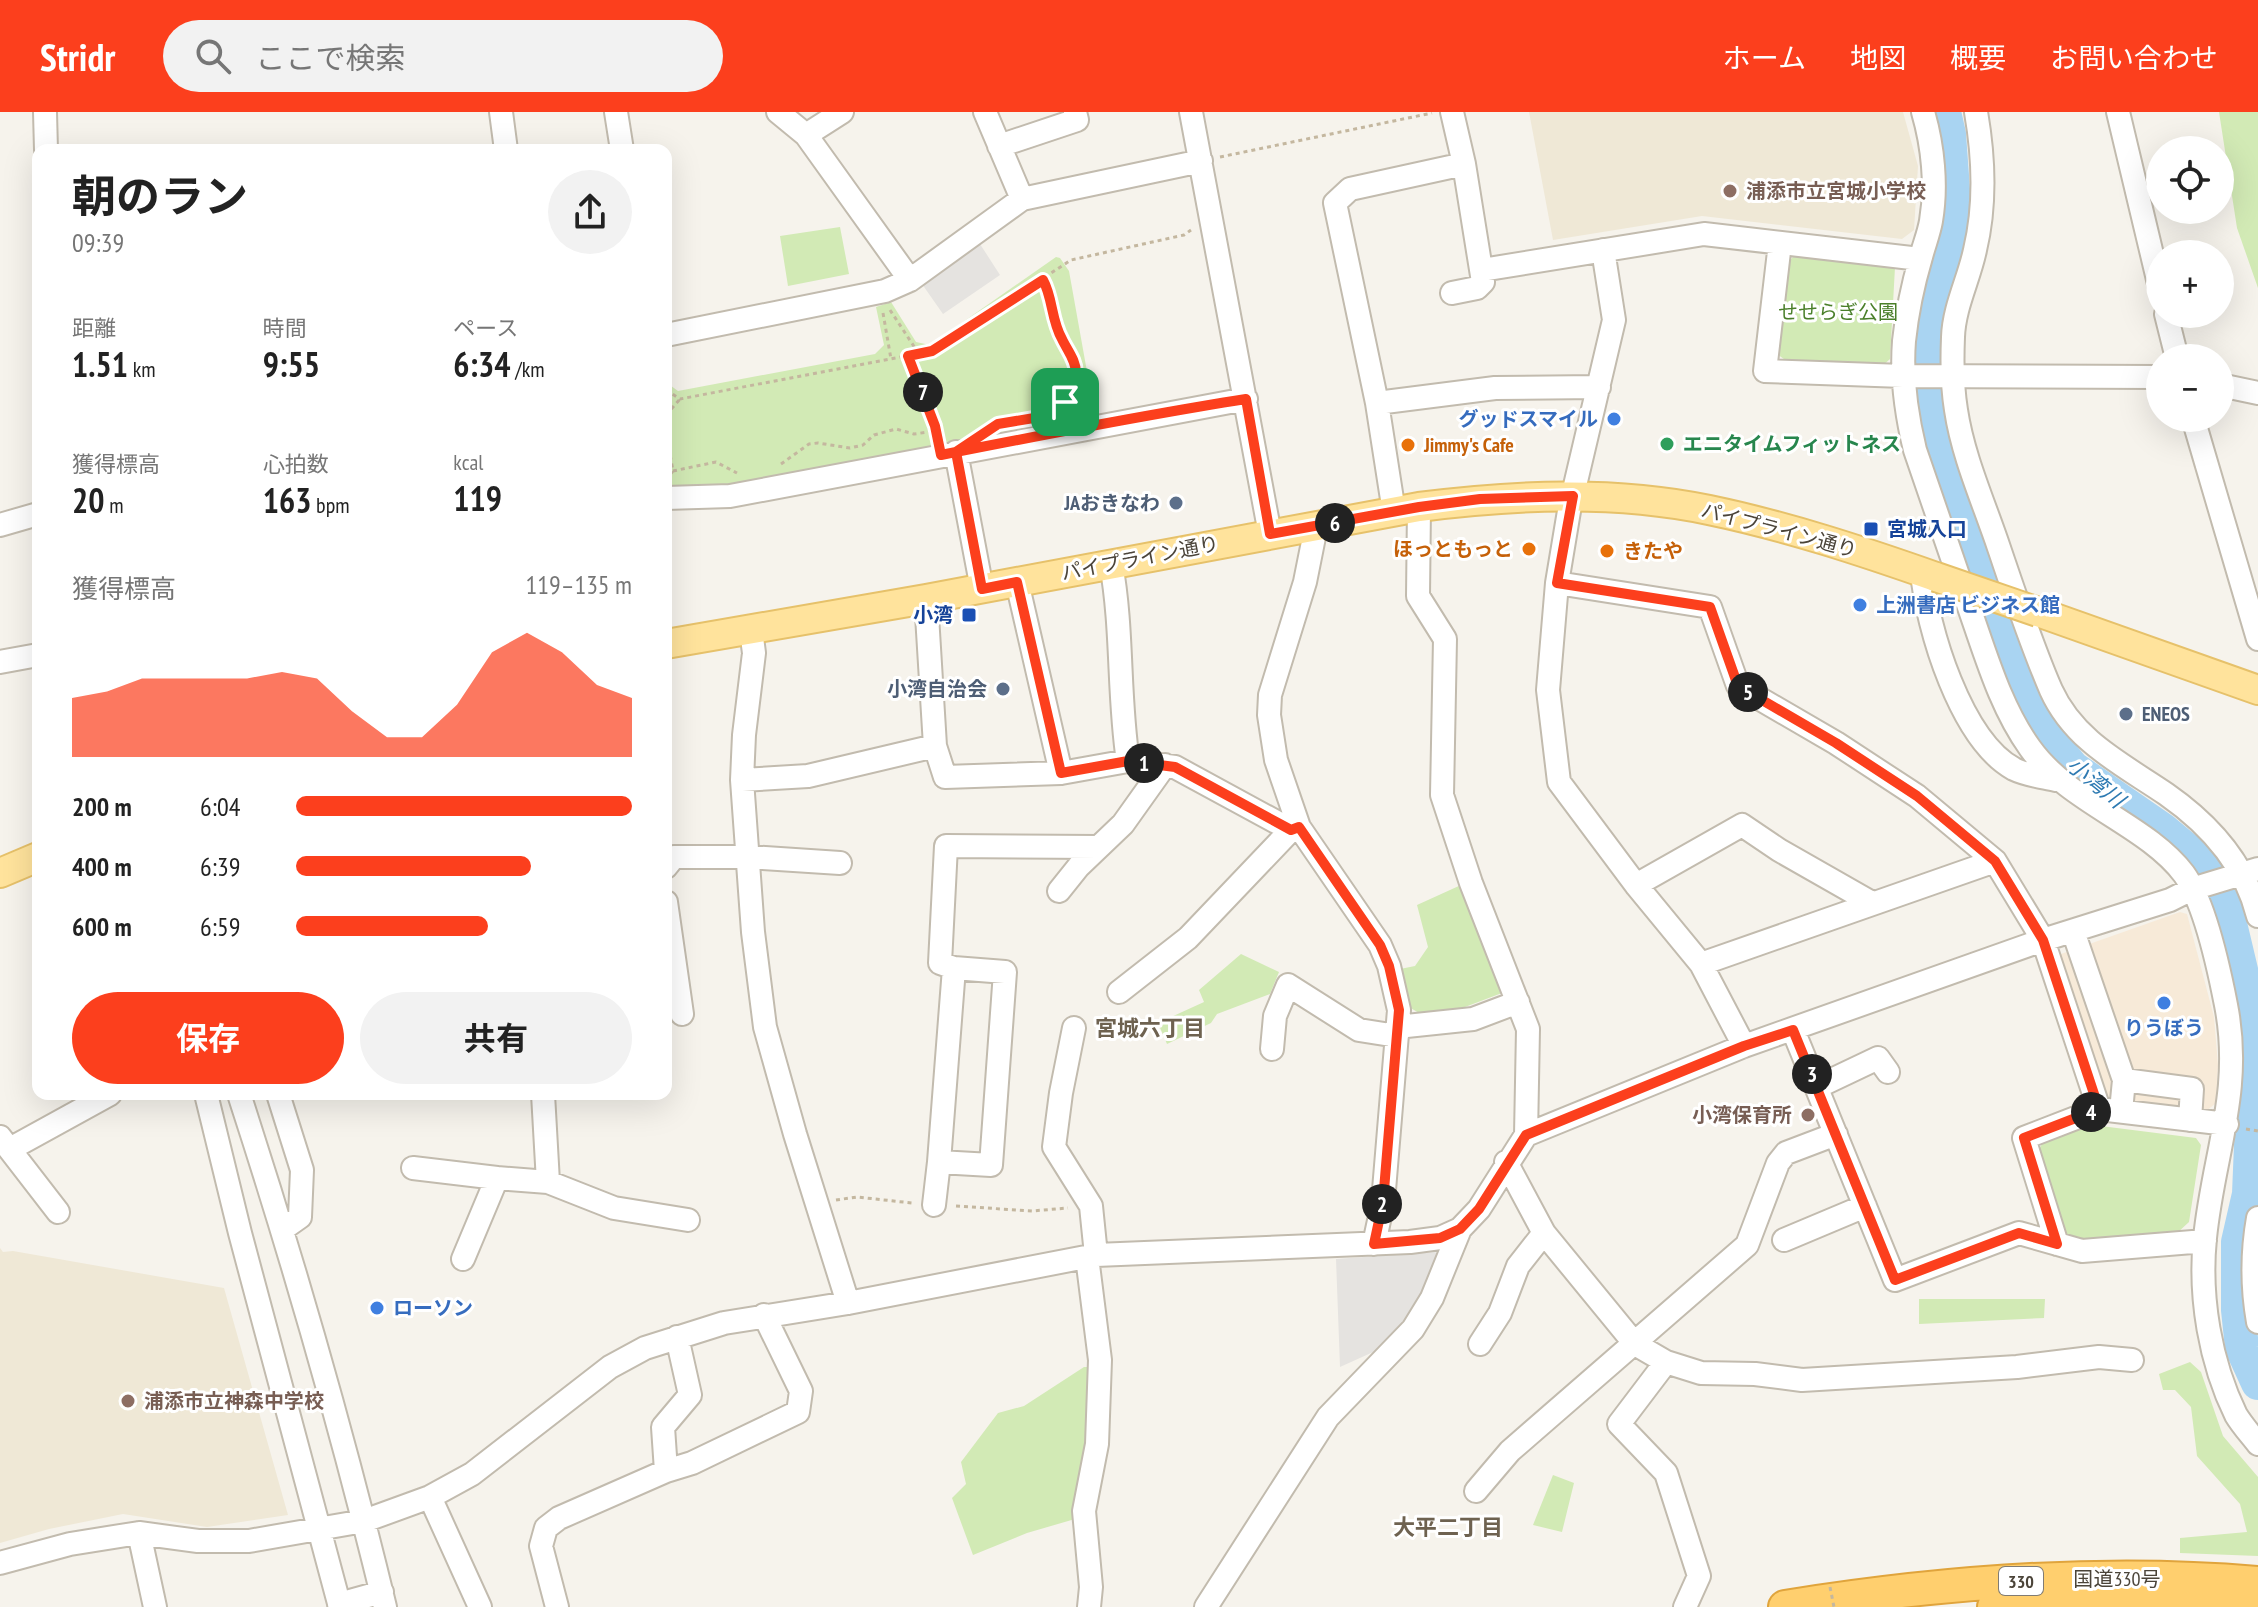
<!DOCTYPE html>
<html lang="ja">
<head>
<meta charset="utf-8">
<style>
  :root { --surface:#fff; --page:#f2f2f2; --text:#222; --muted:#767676; --accent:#fc3f1d }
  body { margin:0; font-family:"PT Sans Narrow","Noto Sans JP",sans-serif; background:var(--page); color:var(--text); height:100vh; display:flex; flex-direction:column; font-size:30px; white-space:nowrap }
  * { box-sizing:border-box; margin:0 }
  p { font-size:26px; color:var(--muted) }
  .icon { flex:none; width:44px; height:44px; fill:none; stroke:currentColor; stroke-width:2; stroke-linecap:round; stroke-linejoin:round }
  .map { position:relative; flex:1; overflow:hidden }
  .side { position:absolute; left:32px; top:32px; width:640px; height:956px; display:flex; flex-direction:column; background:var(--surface); border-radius:16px; box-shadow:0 8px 32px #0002 }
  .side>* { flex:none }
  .fabs { position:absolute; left:2146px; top:24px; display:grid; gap:16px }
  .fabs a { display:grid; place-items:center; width:88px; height:88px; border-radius:50%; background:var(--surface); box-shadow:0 8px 32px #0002; font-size:40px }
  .pin { position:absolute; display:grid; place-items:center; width:68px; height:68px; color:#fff; margin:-34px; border-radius:16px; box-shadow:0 4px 12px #0006 }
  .km { position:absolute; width:40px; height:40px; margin:-20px; border-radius:50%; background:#222; color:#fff; font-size:22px; line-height:40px; text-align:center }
  .round { display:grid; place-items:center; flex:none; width:84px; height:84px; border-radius:42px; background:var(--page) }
  .head { display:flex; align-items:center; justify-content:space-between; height:136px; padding:0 40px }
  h1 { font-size:44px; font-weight:700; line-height:60px }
  .metrics { display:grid; grid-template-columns:repeat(3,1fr); gap:12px; height:136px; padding:8px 40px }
  .metrics div { display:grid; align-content:center }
  .metrics b { font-size:34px; font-weight:700 }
  .metrics small { font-size:22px; font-weight:400 }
  .metrics p { font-size:22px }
  .chart { height:224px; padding:16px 40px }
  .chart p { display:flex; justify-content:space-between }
  .chart svg { width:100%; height:144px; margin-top:8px; fill:var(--accent); opacity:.7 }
  .primary-button { display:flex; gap:16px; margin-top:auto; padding:16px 40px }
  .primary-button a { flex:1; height:92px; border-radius:48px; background:var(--accent); color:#fff; font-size:32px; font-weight:700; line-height:92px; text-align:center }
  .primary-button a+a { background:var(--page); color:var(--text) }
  ul { padding:0 40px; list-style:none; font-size:26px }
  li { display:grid; grid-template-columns:128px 96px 1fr; align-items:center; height:60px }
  li i { height:20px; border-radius:10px; background:var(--accent) }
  header { display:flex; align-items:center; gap:48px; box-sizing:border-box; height:112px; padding:0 40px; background:var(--accent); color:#fff }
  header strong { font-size:38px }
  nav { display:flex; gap:44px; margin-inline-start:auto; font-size:28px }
  .search { width:560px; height:72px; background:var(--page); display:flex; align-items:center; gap:20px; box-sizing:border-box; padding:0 28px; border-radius:44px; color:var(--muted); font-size:30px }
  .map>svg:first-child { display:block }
</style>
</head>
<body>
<header>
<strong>Stridr</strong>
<div class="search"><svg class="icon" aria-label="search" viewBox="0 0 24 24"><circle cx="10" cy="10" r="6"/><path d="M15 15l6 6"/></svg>ここで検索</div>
<nav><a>ホーム</a><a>地図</a><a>概要</a><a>お問い合わせ</a></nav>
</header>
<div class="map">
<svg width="2258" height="1495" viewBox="0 0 2258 1495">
  <rect width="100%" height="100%" fill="#f6f3ec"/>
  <!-- commercial -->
  <path fill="#f7ead8" d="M 2180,800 L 2187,802 L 2214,905 L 2218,953 L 2216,991 L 2205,1000 L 2112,990 L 2104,982 L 2058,847 L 2061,842 Z"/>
  <!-- education -->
  <path fill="#efe8d6" d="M 1529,0 L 1903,0 L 1918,54 L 1914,118 L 1902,127 L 1702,104 L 1553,128 Z
    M 0,1136 L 3,1140 L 13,1139 L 224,1176 L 288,1403 L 207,1415 L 123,1402 L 49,1417 L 0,1431 Z"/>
  <!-- green -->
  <path fill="#d2eab5" d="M 2219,0 L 2258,0 L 2258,176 L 2237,116 Z
    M 840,115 L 849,162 L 788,174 L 780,124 Z
    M 1798,140 L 1895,155 L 1890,247 L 1879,257 L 1788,250 L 1777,242 L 1789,149 Z
    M 1056,145 L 1060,146 L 1069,159 L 1096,310 L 710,380 L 670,377 L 666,365 L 666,266 L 667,271 L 678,279 L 875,242 L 884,233 L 876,195 L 891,190 L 916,230 L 930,233 Z
    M 1461,773 L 1502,881 L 1465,895 L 1424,904 L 1409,895 L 1400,857 L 1415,854 L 1428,835 L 1417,793 Z
    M 1241,842 L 1279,860 L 1270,882 L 1217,902 L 1211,911 L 1167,932 L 1158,911 L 1204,890 L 1199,878 Z
    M 2085,1012 L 2196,1026 L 2201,1033 L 2189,1110 L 2176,1122 L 2073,1129 L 2064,1121 L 2038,1039 L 2046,1025 Z
    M 1919,1187 L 2045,1187 L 2044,1206 L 1919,1212 Z
    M 2190,1250 L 2201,1260 L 2223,1324 L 2258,1365 L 2258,1444 L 2180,1441 L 2180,1426 L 2247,1420 L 2240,1392 L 2197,1344 L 2191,1295 L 2175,1278 L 2163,1278 L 2159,1262 Z
    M 1084,1255 L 1092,1255 L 1092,1332 L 1075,1407 L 1027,1421 L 973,1443 L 952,1386 L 966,1372 L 961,1350 L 998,1301 L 1024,1294 Z
    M 1553,1363 L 1574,1371 L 1562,1420 L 1533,1413 Z"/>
  <!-- parking -->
  <path fill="#e5e3e0" d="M 980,132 L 1000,163 L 943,202 L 922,172 Z
    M 1435,1140 L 1442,1146 L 1415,1200 L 1382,1236 L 1340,1255 L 1336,1147 Z"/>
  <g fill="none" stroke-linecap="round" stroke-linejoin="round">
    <!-- river -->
    <path stroke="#a9d4f2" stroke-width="34" d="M 1944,0 L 1949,22 L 1955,105 L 1936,207 L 1927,277 L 1943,352 L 1973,446 L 2024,583 L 2049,627 L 2073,656 L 2163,718 L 2193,743 L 2208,763 L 2227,799 L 2250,896 L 2258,953 L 2258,984 L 2252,1009 L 2249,1082 L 2238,1130 L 2238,1198 L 2242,1236 L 2258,1271"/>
    <!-- minor casing -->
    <g stroke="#c2bbae" stroke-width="26">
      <path id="minor" d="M 45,0 L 46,38
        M 501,0 L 506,38
        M 616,0 L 622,38
        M 778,0 L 806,23 L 910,168
        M 985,0 L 1022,87
        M 1191,0 L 1270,422
        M 1923,0 C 1933,34 1937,74 1931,109 C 1929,121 1924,133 1921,145 C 1913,172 1907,201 1904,229 C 1901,267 1906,301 1915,338 C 1934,393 1953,449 1972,504 C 1988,550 2002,597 2030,636 C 2069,691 2146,712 2184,762 C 2205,791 2219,857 2226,893 C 2243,979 2213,1044 2205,1126 C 2199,1185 2210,1250 2236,1303 C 2242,1313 2251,1323 2258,1332
        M 1976,0 C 1984,46 1986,92 1975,138 C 1969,167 1954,195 1953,225 C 1952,249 1952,274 1956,298 C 1963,345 1984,391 1999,436 C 2015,483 2031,532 2051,578 C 2074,629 2122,652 2166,682 C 2209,712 2245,752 2258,804
        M 2118,0 L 2160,176
        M 806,23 L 842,0
        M 999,34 L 1077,8 L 1075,0
        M 1780,131 L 1765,259 L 1903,264 L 2160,265
        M 1603,138 L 1614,208 L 1569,399 L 1557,471 L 1548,578 L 1559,670 L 1636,773 L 1701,852 L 1744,934
        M 1482,158 L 1704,122 L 1920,147
        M 1452,181 L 1477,176 L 1483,170 L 1464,52 L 1452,0
        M 2166,202 L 2177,246
        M 666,223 L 885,179 L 910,168 L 1022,87 L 1201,49
        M 2220,273 L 2258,281
        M 1377,291 L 1495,276 L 1599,275
        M 2193,306 L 2258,527
        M 956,340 L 982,477
        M 666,386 L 730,384 L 1246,287
        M 1419,395 L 1418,484 L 1445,527 L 1442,683 L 1471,771 L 1528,917 L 1526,1023
        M 1394,400 L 1377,291 L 1335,91 L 1350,77 L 1464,52
        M 0,413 L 38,402
        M 1316,415 L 1305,470 L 1270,583 L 1269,603 L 1276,648 L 1299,715 L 1380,833 L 1389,854 L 1399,898 L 1383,1090 L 1374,1132
        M 1111,452 C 1123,517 1118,584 1128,649
        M 1922,460 C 1927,516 1961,628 2014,657 C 2026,663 2043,665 2056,668
        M 1017,470 L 1061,661
        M 1557,471 L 1710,495 L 1738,574 L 1836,631 L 1917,684 L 1995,749 L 2043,828 L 2099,997
        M 926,487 L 935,634 L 945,665 L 1061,661 L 1128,649 L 1175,655 L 1291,718 L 1299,715
        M 751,518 L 754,541 L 744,623 L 742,668 L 753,820 L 765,915 L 795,1022 L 848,1191
        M 0,550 L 38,543
        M 742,668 L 808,664 L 935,634
        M 666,755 L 674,745 L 749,745 L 840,751
        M 1636,773 L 1742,713 L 1779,738 L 1872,791
        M 1059,779 L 1079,754 L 1123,712 L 1165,653
        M 666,790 L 682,902
        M 2073,819 L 2124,968 L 2121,999
        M 1701,852 L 1995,749
        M 1119,880 L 1188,826 L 1291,718
        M 1397,915 L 1473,907 L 1518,890
        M 1074,916 L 1061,981 L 1054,1035 L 1091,1094 L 1096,1143
        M 1793,918 L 1895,1168 L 2019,1121 L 2082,1139 L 2205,1129
        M 1272,937 L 1275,904 L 1288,873 L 1359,918 L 1397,924
        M 2124,968 L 2192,977 L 2190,1008
        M 1817,975 L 1878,946 L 1888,960
        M 206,982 L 240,1121 L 340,1495
        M 239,982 C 294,1151 343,1322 385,1495
        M 278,982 L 302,1058 L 300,1105 L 283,1117
        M 0,1025 L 58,1100
        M 10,1037 L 110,982
        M 939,1050 L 991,1053 L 1005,860 L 954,856 L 940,851 L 946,734 L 1099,735
        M 1506,1050 L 1544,1121 L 1635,1232 L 1666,1250 L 1619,1312 L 1666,1361 L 1699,1464 L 1685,1495
        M 413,1056 L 497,1066
        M 548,1070 L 614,1096 L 688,1108
        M 934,1093 L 939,1050 L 954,856
        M 2258,1106 C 2252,1140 2252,1176 2258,1210
        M 1784,1128 L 1865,1094
        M 2057,1132 L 2024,1026 L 2099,997 L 2227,1012
        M 1087,1145 L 1100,1248 L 1097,1332 L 1084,1399 L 1091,1475 L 1089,1495
        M 463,1147 L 497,1066 L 548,1070 L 543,982
        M 1480,1232 L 1500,1201 L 1518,1154 L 1544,1121
        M 1666,1250 L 1701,1261 L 1755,1262 L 1802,1268 L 2017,1255 L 2099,1245 L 2132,1248
        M 666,1359 L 692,1351 L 798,1300 L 801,1279 L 764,1203
        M 1476,1379 L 1510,1339 L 1747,1133 L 1778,1051 L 1786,1041 L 1836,1022
        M 430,1385 L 480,1495
        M 139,1421 L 155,1495
        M 0,1451 L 70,1432 L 139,1421 L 198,1429 L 249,1429 L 364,1409 L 430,1385 L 472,1362 L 610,1255 L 645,1236 L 724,1211 L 848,1191 L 1096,1143 L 1410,1130 L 1440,1126 L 1460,1117 L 1479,1097 L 1526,1023 L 1744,934 L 2043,828 L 2170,788 L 2192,777 L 2258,757
        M 339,1492 L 382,1480
        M 557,1495 L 541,1434 L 546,1416 L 559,1406 L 666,1359 L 663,1315 L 690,1283 L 677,1225
        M 1206,1495 L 1328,1305 L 1413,1217 L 1432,1186 L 1460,1117"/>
    </g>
    <!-- major casing -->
    <g stroke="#e6c16a" stroke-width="32">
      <path id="major" d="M 2038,500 L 2258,578
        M 666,532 L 926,487 L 1419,395 C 1515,383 1614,378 1709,398 C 1786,414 1862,439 1936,465
        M 0,761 L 38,745"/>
    </g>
    <!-- highway casing -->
    <g stroke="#e0a43c" stroke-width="36">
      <path id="highway" d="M 1785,1495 C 1941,1470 2100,1457 2258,1471
        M 1994,1495 L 2172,1490 L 2250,1495"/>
    </g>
    <!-- path -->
    <path stroke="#c4b79f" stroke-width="3" stroke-dasharray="4 4" stroke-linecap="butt" d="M 1220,45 L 1432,1
      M 1043,168 C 1052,185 1052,204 1059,222 C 1062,230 1068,236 1072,244 C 1083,266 1070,291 1050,302
      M 890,198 L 919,242
      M 883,201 L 891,247
      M 909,244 L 936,319
      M 666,278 L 680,287 L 932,239 L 1071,148 L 1184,123 L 1191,118
      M 666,303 L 680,287
      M 666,320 L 673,359 L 668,365
      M 781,352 L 809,332 L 818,331 L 850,336 L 863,333 L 874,323 L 896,317 L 914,322 L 936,319
      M 673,359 L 716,350 L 737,361
      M 2246,1017 L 2258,1019
      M 836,1088 L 857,1085 L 912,1091
      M 956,1094 L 1032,1099 L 1068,1096"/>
    <!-- minor -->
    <use href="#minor" stroke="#fff" stroke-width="22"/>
    <!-- major -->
    <use href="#major" stroke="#ffe39c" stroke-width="28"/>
    <!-- highway -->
    <use href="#highway" stroke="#ffcf6e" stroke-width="32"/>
    <!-- major-bridge casing -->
    <g stroke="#e6c16a" stroke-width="32" stroke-linecap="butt">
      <path id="major-bridge" d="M 1936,465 L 2038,500"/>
    </g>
    <!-- path-bridge -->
    <path stroke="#c4b79f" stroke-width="3" stroke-dasharray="4 4" stroke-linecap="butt" d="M 1830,1475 L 1834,1495"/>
    <!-- major-bridge -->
    <use href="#major-bridge" stroke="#ffe39c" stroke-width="28"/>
  </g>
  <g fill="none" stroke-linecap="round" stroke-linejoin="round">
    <!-- route casing -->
    <g stroke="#fff" stroke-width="16">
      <path id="route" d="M 1065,290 L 1046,304 L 998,312 L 956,340 L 982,477 L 1017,470 L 1061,661 L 1128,649 L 1175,655 L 1291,718 L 1299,715 L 1380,833 L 1389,854 L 1399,898 L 1383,1090 L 1374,1132 L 1440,1126 L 1460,1117 L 1479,1097 L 1526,1023 L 1744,934 L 1793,918 L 1895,1168 L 2019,1121 L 2057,1132 L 2024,1026 L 2099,997 L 2043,828 L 1995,749 L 1917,684 L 1836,631 L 1738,574 L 1710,495 L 1557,471 L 1573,384 L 1480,387 L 1419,395 L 1270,422 L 1246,287 C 1144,303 1042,323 941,343 L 935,314 L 908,244 L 932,239 L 1043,168 C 1053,186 1051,208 1062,227 C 1067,238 1076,248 1076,261 C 1076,272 1071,282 1065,290"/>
    </g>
    <!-- route -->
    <use href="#route" stroke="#fc3f1d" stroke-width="10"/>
  </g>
  <!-- markers -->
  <g fill="#8d6e63" stroke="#fff" stroke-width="3">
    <circle cx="1730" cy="79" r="8"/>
    <circle cx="1808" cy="1003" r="8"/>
    <circle cx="128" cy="1289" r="8"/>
  </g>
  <g fill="#3f7fe0" stroke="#fff" stroke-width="3">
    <circle cx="1614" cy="307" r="8"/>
    <circle cx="1860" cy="493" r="8"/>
    <circle cx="2164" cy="891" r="8"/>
    <circle cx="377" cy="1196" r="8"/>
  </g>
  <circle fill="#2e9e5b" stroke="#fff" stroke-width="3" cx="1667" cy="332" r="8"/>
  <g fill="#e8710a" stroke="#fff" stroke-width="3">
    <circle cx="1408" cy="333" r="8"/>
    <circle cx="1529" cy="437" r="8"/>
    <circle cx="1607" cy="439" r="8"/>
  </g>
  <g fill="#5c6f8a" stroke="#fff" stroke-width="3">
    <circle cx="1176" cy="391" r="8"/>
    <circle cx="1003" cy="577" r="8"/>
    <circle cx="2126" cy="602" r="8"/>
  </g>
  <g fill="#1a4fb4" stroke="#fff" stroke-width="3">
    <rect x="1863" y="409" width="16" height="16" rx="4"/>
    <rect x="961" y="495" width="16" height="16" rx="4"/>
  </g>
  <g text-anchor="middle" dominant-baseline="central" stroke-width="6" stroke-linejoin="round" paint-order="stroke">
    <!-- shield labels -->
    <rect fill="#fff" stroke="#817c74" stroke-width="2" x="1999" y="1455" width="44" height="28" rx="6"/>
    <g font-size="18" font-weight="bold" fill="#4b4439">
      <text x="2021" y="1469">330</text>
    </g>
    <!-- education labels -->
    <g font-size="20" font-weight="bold" fill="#785e54" stroke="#fff" text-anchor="start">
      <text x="1746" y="79">浦添市立宮城小学校</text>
      <text x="1792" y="1003" text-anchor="end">小湾保育所</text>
      <text x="144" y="1289">浦添市立神森中学校</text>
    </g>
    <!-- park labels -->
    <g font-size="20" fill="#4a7f2a" stroke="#fff">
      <text x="1838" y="200">せせらぎ公園</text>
    </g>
    <!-- shop labels -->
    <g font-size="20" font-weight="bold" fill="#366cbe" stroke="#fff" text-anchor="start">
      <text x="1598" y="307" text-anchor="end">グッドスマイル</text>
      <text x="1876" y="493">上洲書店 ビジネス館</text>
      <text x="2164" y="916" text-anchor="middle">りうぼう</text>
      <text x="393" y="1196">ローソン</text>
    </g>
    <!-- leisure labels -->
    <g font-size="20" font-weight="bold" fill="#27864d" stroke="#fff" text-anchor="start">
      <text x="1683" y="332">エニタイムフィットネス</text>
    </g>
    <!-- food labels -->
    <g font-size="20" font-weight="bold" fill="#c56008" stroke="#fff" text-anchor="start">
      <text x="1424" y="333">Jimmy's Cafe</text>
      <text x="1513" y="437" text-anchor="end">ほっともっと</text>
      <text x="1623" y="439">きたや</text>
    </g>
    <!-- service labels -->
    <g font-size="20" font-weight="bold" fill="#4e5e75" stroke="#fff" text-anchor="end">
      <text x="1160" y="391">JAおきなわ</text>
      <text x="987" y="577">小湾自治会</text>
      <text x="2142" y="602" text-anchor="start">ENEOS</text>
    </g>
    <!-- transit labels -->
    <g font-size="20" font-weight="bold" fill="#164399" stroke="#fff" text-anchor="start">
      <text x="1887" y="417">宮城入口</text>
      <text x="953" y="503" text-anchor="end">小湾</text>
    </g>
    <!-- street labels -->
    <g font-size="20" fill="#4b4439" stroke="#fff">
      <text transform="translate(1779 418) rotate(15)">パイプライン通り</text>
      <text transform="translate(1140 446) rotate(-11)">パイプライン通り</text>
      <text x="2117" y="1467">国道330号</text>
    </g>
    <!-- water labels -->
    <g font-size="22" font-style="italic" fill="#2e7ab2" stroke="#fff">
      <text transform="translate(2096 670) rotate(39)">小湾川</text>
    </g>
    <!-- neighbourhood labels -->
    <g font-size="22" font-weight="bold" fill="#6e6250" stroke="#fff">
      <text x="1150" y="916">宮城六丁目</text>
      <text x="1448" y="1415">大平二丁目</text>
    </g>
  </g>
</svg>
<div class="fabs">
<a><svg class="icon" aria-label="locate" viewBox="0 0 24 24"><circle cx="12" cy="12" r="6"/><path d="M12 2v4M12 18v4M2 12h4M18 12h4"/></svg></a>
<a>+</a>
<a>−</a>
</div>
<div class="pin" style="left:1065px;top:290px;background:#1e9e55"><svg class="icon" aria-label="arrive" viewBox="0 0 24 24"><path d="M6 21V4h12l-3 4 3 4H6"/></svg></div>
<b class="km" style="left:1144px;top:651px">1</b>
<b class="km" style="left:1382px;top:1092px">2</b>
<b class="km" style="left:1812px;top:962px">3</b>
<b class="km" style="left:2091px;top:1000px">4</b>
<b class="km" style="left:1748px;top:580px">5</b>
<b class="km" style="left:1335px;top:411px">6</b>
<b class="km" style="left:923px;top:280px">7</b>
<section class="side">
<div class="head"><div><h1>朝のラン</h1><p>09:39</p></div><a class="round"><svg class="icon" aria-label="share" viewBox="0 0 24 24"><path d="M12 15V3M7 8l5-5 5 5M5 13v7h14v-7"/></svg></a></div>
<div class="metrics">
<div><p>距離</p><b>1.51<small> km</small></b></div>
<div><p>時間</p><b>9:55</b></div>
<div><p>ペース</p><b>6:34<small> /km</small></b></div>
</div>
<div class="metrics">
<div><p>獲得標高</p><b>20<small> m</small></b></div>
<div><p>心拍数</p><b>163<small> bpm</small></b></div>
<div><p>kcal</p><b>119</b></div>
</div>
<div class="chart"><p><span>獲得標高</span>119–135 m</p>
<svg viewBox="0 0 160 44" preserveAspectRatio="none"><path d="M0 44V26L10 24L20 20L30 20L40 20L50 20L60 18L70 20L80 30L90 38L100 38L110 28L120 12L130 6L140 12L150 22L160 26V44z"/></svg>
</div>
<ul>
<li><b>200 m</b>6:04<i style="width:100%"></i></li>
<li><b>400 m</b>6:39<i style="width:70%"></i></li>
<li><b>600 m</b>6:59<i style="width:57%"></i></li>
</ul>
<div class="primary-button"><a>保存</a><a>共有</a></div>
</section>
</div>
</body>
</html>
